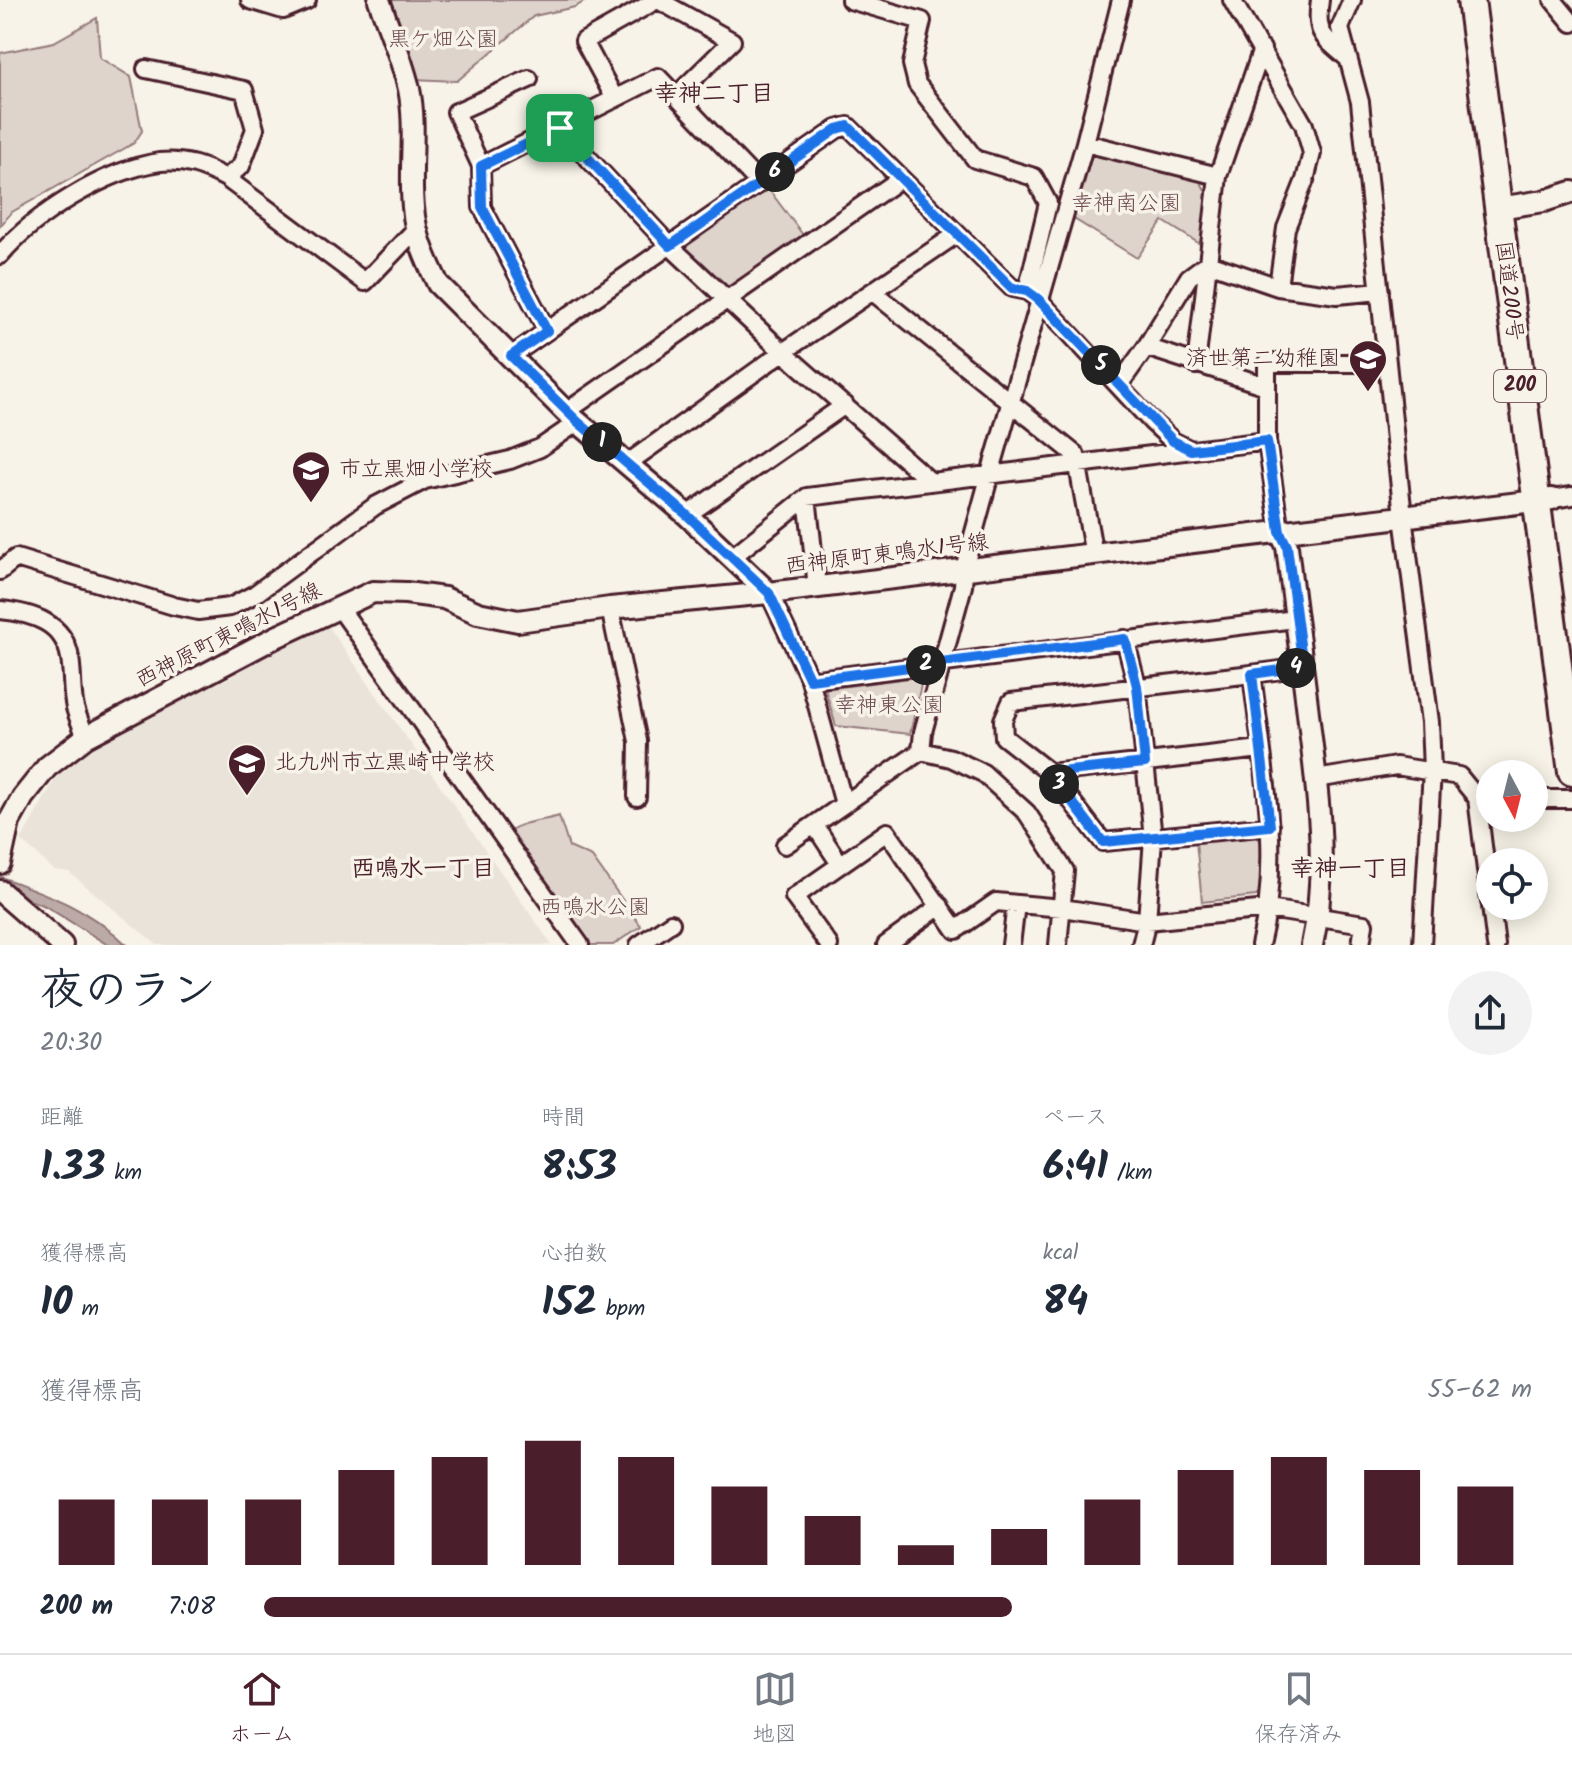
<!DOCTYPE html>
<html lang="ja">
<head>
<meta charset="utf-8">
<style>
  :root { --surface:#fff; --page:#f2f2f3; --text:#1f2937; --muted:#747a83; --line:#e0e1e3; --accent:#4a1f2b }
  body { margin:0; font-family:Kalam,"Klee One",sans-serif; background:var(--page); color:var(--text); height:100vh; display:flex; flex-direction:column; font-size:30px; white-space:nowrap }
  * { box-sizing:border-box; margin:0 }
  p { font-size:26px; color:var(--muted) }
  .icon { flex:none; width:44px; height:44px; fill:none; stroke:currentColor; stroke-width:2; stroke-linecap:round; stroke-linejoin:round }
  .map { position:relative; height:945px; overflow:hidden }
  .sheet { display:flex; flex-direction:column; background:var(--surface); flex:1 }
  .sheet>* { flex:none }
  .needle { width:52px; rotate:173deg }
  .tools { position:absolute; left:1476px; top:760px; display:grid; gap:16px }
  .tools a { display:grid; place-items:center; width:72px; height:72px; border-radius:50%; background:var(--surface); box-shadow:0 4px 20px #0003; font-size:40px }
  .pin { position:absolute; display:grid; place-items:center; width:68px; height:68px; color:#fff; margin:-34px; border-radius:16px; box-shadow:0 4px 12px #0006 }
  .km { position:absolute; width:40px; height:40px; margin:-20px; border-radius:50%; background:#222; color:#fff; font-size:22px; line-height:40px; text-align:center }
  .round { display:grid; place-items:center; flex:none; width:84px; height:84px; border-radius:42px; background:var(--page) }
  .head { display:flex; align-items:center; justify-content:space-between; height:136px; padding:0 40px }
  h1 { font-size:44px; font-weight:800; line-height:60px }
  .stats { display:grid; grid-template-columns:repeat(3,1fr); gap:12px; height:136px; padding:8px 40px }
  .stats div { display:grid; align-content:center }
  .stats b { font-size:40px; font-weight:800 }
  .stats small { font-size:22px; font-weight:400 }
  .stats p { font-size:22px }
  .chart { height:224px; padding:16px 40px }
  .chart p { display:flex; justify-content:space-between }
  .chart svg { width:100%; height:144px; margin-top:8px; stroke:var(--accent); stroke-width:6 }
  ul { padding:0 40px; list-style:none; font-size:26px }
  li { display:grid; grid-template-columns:128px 96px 1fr; align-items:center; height:60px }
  li i { height:20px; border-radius:10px; background:var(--accent) }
  .dock { display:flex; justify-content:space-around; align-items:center; height:112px; border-top:2px solid var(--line); background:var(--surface); font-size:22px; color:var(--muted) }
  .dock a { display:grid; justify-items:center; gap:4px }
  .dock .on { color:var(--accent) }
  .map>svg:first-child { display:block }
</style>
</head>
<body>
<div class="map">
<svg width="1572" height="945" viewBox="0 0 1572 945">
  <rect width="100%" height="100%" fill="#f7f3e8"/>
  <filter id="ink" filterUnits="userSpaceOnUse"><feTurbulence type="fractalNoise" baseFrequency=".0125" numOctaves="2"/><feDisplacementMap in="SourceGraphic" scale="16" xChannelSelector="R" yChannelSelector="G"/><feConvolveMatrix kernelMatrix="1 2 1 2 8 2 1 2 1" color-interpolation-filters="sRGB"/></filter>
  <g filter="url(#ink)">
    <!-- built -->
    <path fill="#eae3da" d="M 326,623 L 552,945 L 157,945 L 69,872 L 54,870 L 21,840 L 57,776 L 93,747 L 164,706 L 225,680 Z"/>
    <!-- green -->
    <path fill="#ded4cc" stroke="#947a7c" stroke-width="2" d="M 388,0 L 587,0 L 575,7 L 534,16 L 457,81 L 413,79 Z
      M 97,18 L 100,58 L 131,77 L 142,131 L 134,143 L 12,212 L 0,226 L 0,53 L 54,42 Z
      M 1092,155 L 1200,181 L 1208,195 L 1200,244 L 1163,221 L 1137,258 L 1074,219 Z
      M 767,187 L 803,235 L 734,287 L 725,286 L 687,251 L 686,245 Z
      M 923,676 L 910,734 L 836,726 L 825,689 Z
      M 559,816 L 569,847 L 592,857 L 641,926 L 613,945 L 587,945 L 510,831 C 522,821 544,821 559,816 Z
      M 1255,836 L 1263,842 L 1262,891 L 1256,896 L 1202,902 L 1196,842 Z"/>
    <!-- water -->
    <path fill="#bcaaa7" stroke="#8e7275" stroke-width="2" d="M 1,877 C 47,894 91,910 127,945 L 108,945 L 45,906 L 0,889 Z"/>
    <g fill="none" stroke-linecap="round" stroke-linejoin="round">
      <!-- minor casing -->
      <g stroke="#4a1f2b" stroke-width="22">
        <path id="minor" d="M 250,0 L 283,10 L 307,0
          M 658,0 L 732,41 L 676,96
          M 850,0 L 922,21 L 912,64 L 917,84 L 975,159 L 1034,177 L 1048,203 L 1027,291
          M 1232,0 L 1304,125 L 1312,153 L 1305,180 L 1286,228 L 1278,287
          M 1320,0 C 1315,33 1322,36 1346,57
          M 1352,0 L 1340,28 L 1360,102 L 1403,517 L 1430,722 L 1432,770 L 1422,945
          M 1553,0 L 1572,23
          M 1262,49 L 1218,176 L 1208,263 L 1278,287 L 1337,295 L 1380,291
          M 146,69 L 244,90 L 255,129 L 241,166 L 226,178
          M 615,99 L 584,41 L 657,0
          M 560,128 L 670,246 L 783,352 L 931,482
          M 1085,143 L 1218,176
          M 481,166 L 456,112 L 529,79
          M 0,255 C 35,214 105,170 160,162 C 185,159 205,167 226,178 L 365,282 L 416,229
          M 873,292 L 1076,455 L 1094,555
          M 547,331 L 482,207 L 481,166 L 658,77 L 759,183
          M 1146,347 L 1266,386
          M 511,356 L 837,129 L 848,126 L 1012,288 L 1027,291 L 1038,299 L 1152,422 L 1173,441 L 1191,450
          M 1119,385 L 1146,347 L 1189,277 L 1208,263 L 1196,365
          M 566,412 L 900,179
          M 628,463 L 783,352 L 957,234
          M 807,497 L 817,587
          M 1552,499 L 1572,496
          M 687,515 L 845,405
          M 1280,532 L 1267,441 L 1267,363 L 1387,363
          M 731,558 L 807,497 L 1267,441
          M 0,571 L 16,558 L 174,606 L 198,611 L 230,607 L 255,594 L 375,506 L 425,480 L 510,460 L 540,448 L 578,422
          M 769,593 L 810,680 L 844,804
          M 339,607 L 580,945
          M 610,608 L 638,741 L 637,797
          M 0,610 C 32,613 64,622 70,658 C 73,674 71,691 75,708 C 78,718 82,727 86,737
          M 1125,639 L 1137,686 L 1153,838 L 1147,921 L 1141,945
          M 1252,674 L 1011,702 L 1003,720 L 1004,737 L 1050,773 L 1261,749
          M 810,680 L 1295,619
          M 921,751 L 923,732 L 963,586 L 964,569 L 990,474 L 1085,143 L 1121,0
          M 1050,773 L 1103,842 L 1270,826
          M 1316,779 L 1396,766 L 1459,776 L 1477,798 L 1490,902
          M 1534,799 L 1572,799
          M 815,826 L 840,864
          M 785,845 L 921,751 L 951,758 L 983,773 L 1027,813 L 1065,871 L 1058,945
          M 1491,906 L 1496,945
          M 639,945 L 671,923
          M 829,945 L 794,897 L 887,832 L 956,930 L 996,902 L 1062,908 L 1147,921 L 1268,909 L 1364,924 L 1361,945
          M 886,945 L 940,906
          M 1011,945 L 1016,904
          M 1260,945 C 1283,856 1262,763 1252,674 L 1303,667"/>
      </g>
      <!-- tertiary casing -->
      <g stroke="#4a1f2b" stroke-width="26">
        <path id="tertiary" d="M 379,0 C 389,29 402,59 409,89 C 417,128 409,168 413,207 C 415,235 426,259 438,284 L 566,412 L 687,515 L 769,593
          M 1498,208 L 1544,201 L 1572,192
          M 1280,532 L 1287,546 C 1294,607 1303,669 1310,730 C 1319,802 1328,874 1312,945
          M 0,863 L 9,822 L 23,797 L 47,767 L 86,737 L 276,637 L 373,592 L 406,593 L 444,598 L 478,613 L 518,621 L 610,608 L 769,593 L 1552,499
          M 0,891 L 62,945"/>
      </g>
      <!-- trunk casing -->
      <g stroke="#4a1f2b" stroke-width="32">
        <path id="trunk" d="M 1471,0 L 1572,772"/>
      </g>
      <!-- minor -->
      <use href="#minor" stroke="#f7f3e8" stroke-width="16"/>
      <!-- tertiary -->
      <use href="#tertiary" stroke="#f7f3e8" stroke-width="20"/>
      <!-- trunk -->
      <use href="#trunk" stroke="#f7f3e8" stroke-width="26"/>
    </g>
  </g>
  <g fill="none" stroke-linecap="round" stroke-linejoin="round" filter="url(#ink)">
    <!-- route casing -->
    <g stroke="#fff" stroke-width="16">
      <path id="route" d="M 848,126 L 1012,288 L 1027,291 L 1038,299 L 1173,441 L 1191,450 L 1267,441 L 1280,532 L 1287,546 L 1303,667 L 1252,674 L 1270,826 L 1103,842 L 1050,773 L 1145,763 L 1137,686 L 1125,639 L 810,680 L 769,593 L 687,515 L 578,422 L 511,356 L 547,331 L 482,207 L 481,166 L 560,128 L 670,246 L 837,129 Z"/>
    </g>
    <!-- route -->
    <use href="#route" stroke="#1a73e8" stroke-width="10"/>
  </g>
  <!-- icons -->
  <defs>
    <g id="school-pin" transform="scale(2)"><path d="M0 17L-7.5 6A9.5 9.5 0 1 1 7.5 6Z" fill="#4a1f2b" stroke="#f7f3e8"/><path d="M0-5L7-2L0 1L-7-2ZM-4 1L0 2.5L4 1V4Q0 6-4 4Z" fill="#fff"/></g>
  </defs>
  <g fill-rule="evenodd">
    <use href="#school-pin" x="1368" y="359"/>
    <use href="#school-pin" x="311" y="470"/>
    <use href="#school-pin" x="247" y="763"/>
  </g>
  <g text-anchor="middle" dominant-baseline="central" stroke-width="7" stroke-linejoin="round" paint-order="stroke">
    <!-- shield labels -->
    <rect fill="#f7f3e8" stroke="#7e5f64" stroke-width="2" x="1494" y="370" width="52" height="32" rx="6"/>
    <g font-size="20" font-weight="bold" fill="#4a1f2b">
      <text x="1520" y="386">200</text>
    </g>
    <!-- park labels -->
    <g font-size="22" fill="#6f4c53" stroke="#f7f3e8">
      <text x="443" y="40">黒ケ畑公園</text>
      <text x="1126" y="204">幸神南公園</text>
      <text x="889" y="706">幸神東公園</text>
      <text x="595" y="908">西鳴水公園</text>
    </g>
    <!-- street labels -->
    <g font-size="22" fill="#4a1f2b" stroke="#f7f3e8">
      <text transform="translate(1508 291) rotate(83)">国道200号</text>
      <text transform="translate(887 555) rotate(-7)">西神原町東鳴水1号線</text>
      <text transform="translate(229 636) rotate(-27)">西神原町東鳴水1号線</text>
    </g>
    <!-- poi labels -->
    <g font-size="22" fill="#4a1f2b" stroke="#f7f3e8" text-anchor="start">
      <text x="1340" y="359" text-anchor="end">済世第二幼稚園</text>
      <text x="339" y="470">市立黒畑小学校</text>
      <text x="275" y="763">北九州市立黒崎中学校</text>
    </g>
    <!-- neighbourhood labels -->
    <g font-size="24" font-weight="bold" fill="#4a1f2b" stroke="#f7f3e8">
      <text x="714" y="94">幸神二丁目</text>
      <text x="423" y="869">西鳴水一丁目</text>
      <text x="1350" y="869">幸神一丁目</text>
    </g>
  </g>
</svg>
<div class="tools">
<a><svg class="needle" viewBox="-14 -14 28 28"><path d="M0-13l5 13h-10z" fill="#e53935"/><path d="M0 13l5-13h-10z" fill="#747a83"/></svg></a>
<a><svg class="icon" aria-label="locate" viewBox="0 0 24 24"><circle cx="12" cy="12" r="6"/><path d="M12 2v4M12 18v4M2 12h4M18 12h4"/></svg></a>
</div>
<div class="pin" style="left:560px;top:128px;background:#1e9e55"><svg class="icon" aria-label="arrive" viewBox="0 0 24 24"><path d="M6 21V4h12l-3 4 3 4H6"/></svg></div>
<b class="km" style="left:602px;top:442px">1</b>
<b class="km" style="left:926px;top:665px">2</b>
<b class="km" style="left:1059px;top:784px">3</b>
<b class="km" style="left:1296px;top:668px">4</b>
<b class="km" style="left:1101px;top:365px">5</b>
<b class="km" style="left:775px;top:172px">6</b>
</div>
<section class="sheet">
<div class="head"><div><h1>夜のラン</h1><p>20:30</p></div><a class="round"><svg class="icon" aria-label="share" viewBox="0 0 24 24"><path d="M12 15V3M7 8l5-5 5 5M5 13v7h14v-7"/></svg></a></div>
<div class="stats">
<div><p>距離</p><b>1.33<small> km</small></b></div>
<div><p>時間</p><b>8:53</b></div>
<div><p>ペース</p><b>6:41<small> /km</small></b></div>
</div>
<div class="stats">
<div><p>獲得標高</p><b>10<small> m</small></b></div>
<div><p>心拍数</p><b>152<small> bpm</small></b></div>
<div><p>kcal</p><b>84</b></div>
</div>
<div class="chart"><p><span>獲得標高</span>55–62 m</p>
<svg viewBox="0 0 160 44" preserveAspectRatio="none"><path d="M5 44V24M15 44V24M25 44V24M35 44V15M45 44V11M55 44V6M65 44V11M75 44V20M85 44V29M95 44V38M105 44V33M115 44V24M125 44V15M135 44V11M145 44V15M155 44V20"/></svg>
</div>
<ul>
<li><b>200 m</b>7:08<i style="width:59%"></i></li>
</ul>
</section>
<nav class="dock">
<a class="on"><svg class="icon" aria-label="home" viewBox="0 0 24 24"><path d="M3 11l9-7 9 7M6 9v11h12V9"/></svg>ホーム</a>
<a><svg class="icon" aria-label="map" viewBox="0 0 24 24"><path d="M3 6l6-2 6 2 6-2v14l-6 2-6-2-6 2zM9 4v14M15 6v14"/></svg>地図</a>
<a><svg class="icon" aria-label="saved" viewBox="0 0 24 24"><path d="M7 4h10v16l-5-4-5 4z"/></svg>保存済み</a>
</nav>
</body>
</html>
